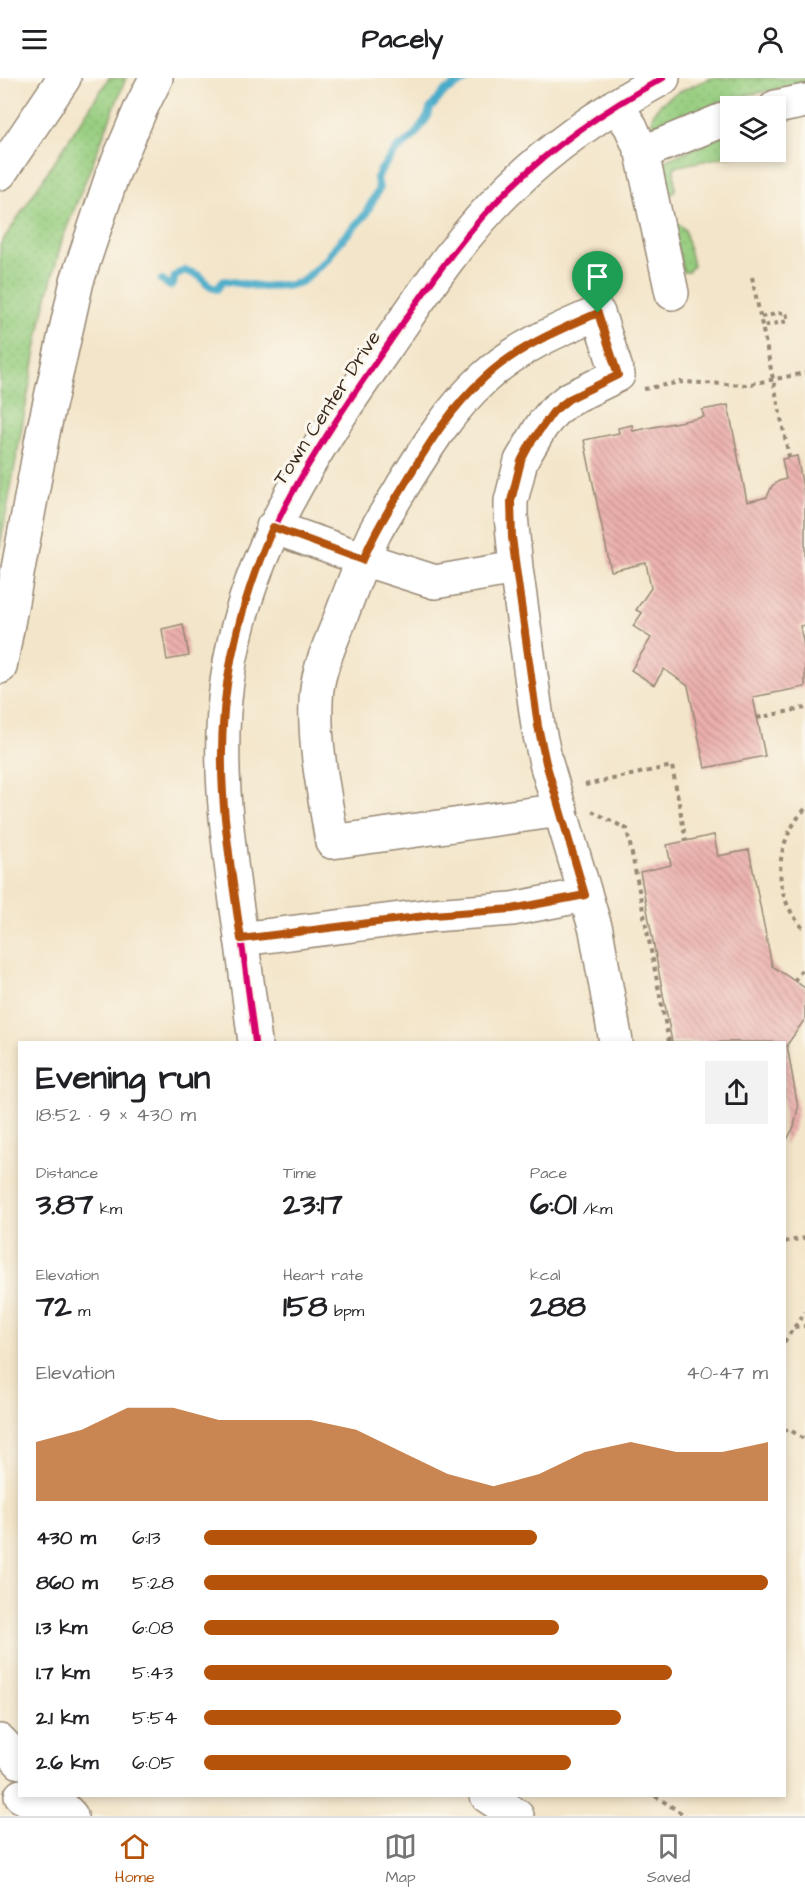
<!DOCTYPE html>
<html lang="en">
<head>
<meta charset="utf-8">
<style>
  :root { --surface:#fff; --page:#f2f2f2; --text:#202124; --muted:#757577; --line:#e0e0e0; --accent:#b45309 }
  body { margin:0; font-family:"Architects Daughter",sans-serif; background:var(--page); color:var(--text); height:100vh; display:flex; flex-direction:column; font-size:22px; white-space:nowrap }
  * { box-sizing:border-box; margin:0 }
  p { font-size:20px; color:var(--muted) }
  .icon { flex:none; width:33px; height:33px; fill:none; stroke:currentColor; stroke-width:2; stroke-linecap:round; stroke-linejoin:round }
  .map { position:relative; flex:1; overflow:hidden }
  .drawer { position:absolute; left:18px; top:963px; width:768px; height:756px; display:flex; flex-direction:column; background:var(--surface); border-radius:0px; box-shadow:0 3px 9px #0003 }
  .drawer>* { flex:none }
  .tools { position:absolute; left:720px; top:18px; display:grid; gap:12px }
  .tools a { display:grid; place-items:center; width:66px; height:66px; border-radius:0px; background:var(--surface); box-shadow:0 3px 9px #0003; font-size:30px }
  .pin { position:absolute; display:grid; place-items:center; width:51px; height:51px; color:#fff; margin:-62px -26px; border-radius:50% 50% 50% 0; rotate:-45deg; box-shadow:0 0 6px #0007 }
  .pin .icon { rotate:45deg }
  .round { display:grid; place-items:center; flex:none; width:63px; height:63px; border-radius:0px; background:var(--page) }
  .headline { display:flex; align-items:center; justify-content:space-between; height:102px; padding:0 18px }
  h1 { font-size:33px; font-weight:800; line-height:45px }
  .metrics { display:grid; grid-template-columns:repeat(3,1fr); gap:9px; height:102px; padding:6px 18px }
  .metrics div { display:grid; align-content:center }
  .metrics b { font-size:30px; font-weight:800 }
  .metrics small { font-size:16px; font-weight:400 }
  .metrics p { font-size:16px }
  .chart { height:168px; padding:12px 18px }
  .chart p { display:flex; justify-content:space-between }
  .chart svg { width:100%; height:108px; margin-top:6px; fill:var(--accent); opacity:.7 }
  ul { padding:0 18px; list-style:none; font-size:20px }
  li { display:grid; grid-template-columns:96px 72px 1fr; align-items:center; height:45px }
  li i { height:15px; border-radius:8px; background:var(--accent) }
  header { display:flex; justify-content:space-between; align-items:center; height:78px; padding:0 18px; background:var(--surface); font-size:27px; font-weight:800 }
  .tabs { display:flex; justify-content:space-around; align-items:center; height:84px; border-top:2px solid var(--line); background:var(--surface); font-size:16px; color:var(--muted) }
  .tabs a { display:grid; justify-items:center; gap:3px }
  .tabs .current { color:var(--accent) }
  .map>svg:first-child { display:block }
</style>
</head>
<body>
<header><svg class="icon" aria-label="menu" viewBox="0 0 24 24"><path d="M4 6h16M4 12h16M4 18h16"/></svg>Pacely<svg class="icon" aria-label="person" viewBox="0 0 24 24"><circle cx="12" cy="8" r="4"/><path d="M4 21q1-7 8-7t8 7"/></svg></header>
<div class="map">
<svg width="805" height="1738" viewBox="0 0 805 1738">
  <defs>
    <pattern id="green-dots" width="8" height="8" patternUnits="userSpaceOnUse" patternTransform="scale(1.5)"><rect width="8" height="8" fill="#96cd7f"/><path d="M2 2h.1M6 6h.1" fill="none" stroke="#82b06d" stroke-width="1.8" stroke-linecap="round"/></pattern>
    <pattern id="building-back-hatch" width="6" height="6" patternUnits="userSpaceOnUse" patternTransform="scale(1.5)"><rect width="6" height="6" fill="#ecb0ad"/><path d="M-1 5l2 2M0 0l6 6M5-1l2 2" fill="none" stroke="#c08f8c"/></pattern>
  </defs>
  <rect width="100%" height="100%" fill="#fbf7ec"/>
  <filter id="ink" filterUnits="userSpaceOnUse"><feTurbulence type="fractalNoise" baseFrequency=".0167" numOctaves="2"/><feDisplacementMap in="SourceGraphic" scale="12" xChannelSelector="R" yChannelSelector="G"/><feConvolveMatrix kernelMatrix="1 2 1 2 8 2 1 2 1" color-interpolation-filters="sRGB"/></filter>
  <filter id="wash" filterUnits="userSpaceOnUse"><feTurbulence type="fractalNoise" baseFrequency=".008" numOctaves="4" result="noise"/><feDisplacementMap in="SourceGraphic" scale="24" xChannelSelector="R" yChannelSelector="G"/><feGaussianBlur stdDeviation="1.35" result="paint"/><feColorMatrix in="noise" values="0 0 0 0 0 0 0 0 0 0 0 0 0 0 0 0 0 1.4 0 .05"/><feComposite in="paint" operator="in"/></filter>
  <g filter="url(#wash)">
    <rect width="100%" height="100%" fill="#f3e5c9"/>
    <!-- green -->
    <path fill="url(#green-dots)" stroke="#687c4e" stroke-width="1.5" d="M 109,0 L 126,0 L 62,162 L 43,234 L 0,469 L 0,167 Z
      M 711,0 L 805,0 L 805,5 L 738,19 L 712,27 L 660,50 L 653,48 C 644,24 695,7 711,0 Z
      M 730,54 L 730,74 L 747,74 L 674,89 L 675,112 L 672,116 L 664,111 L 660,85 Z
      M 678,146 L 685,152 L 693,188 L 688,194 L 683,194 L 673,149 Z"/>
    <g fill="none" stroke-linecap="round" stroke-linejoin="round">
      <!-- stream -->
      <path stroke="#49acc9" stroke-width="8" d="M 162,202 L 170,208 L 173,206 L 175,198 L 184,192 L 200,198 L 207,206 L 217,211 L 222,204 L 225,203 L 264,209 L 282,207 L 286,208 L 301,204 L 327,181 L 336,168 L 365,137 L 379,111 L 377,100 L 381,92 L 399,68 L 401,69 L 414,58 L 428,38 L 430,31 L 444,14 L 469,0"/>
    </g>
    <g id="blocks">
      <!-- building -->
      <path fill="url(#building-back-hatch)" d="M 728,327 L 747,424 L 767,419 L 772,408 L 779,403 L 786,401 L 782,381 L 797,378 L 805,420 L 805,547 L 800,548 L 805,573 L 805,609 L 753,619 L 765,678 L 705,690 L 688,608 L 664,591 L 654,607 L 631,592 L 651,560 L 633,548 L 642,535 L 636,532 L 651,510 L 646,485 L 611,493 L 584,362 L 619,355 L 618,350 L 632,347 L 633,353 L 704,339 L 702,332 Z
        M 183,546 L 189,578 L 167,582 L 162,551 Z
        M 714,757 L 718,778 L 749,772 L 772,888 L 805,910 L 805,941 L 787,967 L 798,1030 L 794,1049 L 784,1067 L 784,964 L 672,964 L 640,794 L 671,787 L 667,767 Z"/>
    </g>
  </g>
  <g filter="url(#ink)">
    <use href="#blocks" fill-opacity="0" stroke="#978874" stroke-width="1.5"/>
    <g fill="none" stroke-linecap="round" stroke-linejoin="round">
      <!-- minor casing -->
      <g stroke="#978874" stroke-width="36">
        <path id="minor" d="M 616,27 L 631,49 L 642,75 L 672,215
          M 776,29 L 805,23
          M 642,75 L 730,39
          M 273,449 L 363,481 L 435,504 L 516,490
          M 561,732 L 332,764 C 325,718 314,670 316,624 C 316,595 330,567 340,541 C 351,512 361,484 374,456 C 382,440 393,425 402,409 C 426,370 450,331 484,300 C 516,270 558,252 598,235 L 618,297 L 569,321 L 553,334 L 541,349 L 521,383 L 511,423 L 511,437 L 516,490 L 538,648 L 546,685 L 596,852 L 616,964
          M 241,861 L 433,837 L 512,831 L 585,817
          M 255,964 C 249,918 243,871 236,824 C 226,750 217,678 227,604 C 244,473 316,370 389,265 C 427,210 463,155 511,109 C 556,65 608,30 663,0
          M 487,1718 L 517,1738"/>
      </g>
      <!-- major casing -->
      <g stroke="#978874" stroke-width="36">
        <path id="major" d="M 21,1718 L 59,1738"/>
      </g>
      <!-- highway casing -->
      <g stroke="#978874" stroke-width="36">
        <path id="highway" d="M 0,95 L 64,0
          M 0,589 L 43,355 L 77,203 L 112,98 L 141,30 L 156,0
          M 0,1663 L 20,1684
          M 52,1718 L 71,1738"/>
      </g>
      <!-- path -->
      <path stroke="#978874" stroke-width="4" stroke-dasharray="4.5 4.5" stroke-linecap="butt" d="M 752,199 L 789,379
        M 761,239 L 786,234 L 788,243 L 763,248
        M 644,311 L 681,304 L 746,307 L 805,295
        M 757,640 L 805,630
        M 585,707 L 672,688 L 686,763
        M 805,731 C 773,766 771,818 805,852
        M 592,733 L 627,751 L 669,964
        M 794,903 L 805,887
        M 784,1164 L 805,1160
        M 794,1249 L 805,1248
        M 784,1264 L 805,1234
        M 784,1353 L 789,1351 L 805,1362
        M 655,1718 L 686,1738"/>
      <!-- minor -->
      <use href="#minor" stroke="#fff" stroke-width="33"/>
      <!-- major -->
      <use href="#major" stroke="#fff" stroke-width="33"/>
      <!-- highway -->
      <use href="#highway" stroke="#fff" stroke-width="33"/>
      <!-- cycleway casing -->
      <g stroke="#fbf7ec" stroke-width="10">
        <path id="cycleway" d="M 255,964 C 249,918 243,871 236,824 C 226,750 217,678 227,604 C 244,473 316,370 389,265 C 427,210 463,155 511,109 C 556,65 608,30 663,0"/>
      </g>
      <!-- cycleway -->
      <use href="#cycleway" stroke="#d6006c" stroke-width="6"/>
    </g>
  </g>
  <g fill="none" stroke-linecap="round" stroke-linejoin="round" filter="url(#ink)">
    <!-- route casing -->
    <g stroke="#fff" stroke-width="12">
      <path id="route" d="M 598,235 L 618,297 L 569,321 L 553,334 L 530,366 L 521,383 L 511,423 L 512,459 L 516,490 L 538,648 L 546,685 L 585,817 L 512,831 L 433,837 L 241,861 C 234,813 226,764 223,716 C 217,619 235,538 273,449 L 363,482 C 375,453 391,428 407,402 C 429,365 452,329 484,300 C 516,270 558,252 598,235 Z"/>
    </g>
    <!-- route -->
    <use href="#route" stroke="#b45309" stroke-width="8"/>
  </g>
  <g text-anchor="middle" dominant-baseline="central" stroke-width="6" stroke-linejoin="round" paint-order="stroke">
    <!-- street labels -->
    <g font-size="20" fill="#3b2a1e" stroke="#fbf7ec">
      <text transform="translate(327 330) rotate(-57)">Town Center Drive</text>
    </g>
  </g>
</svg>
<div class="tools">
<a><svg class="icon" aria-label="layers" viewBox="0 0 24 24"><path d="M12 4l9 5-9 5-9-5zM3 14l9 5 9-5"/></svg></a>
</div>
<div class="pin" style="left:598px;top:235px;background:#1e9e55"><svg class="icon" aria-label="arrive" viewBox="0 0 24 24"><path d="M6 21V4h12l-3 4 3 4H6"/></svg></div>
<section class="drawer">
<div class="headline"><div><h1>Evening run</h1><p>18:52 · 9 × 430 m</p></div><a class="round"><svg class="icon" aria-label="share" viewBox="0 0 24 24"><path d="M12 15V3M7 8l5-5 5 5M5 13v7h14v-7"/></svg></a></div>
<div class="metrics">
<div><p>Distance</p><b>3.87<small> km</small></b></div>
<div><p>Time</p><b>23:17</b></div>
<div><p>Pace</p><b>6:01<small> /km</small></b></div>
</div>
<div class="metrics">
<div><p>Elevation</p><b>72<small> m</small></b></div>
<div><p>Heart rate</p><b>158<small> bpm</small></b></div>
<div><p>kcal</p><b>288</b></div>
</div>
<div class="chart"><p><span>Elevation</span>40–47 m</p>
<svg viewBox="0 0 160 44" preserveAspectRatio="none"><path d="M0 44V20L10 15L20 6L30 6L40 11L50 11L60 11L70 15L80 24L90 33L100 38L110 33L120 24L130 20L140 24L150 24L160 20V44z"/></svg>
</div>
<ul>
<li><b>430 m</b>6:13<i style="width:59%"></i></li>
<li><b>860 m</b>5:28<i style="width:100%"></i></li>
<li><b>1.3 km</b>6:08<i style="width:63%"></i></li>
<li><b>1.7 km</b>5:43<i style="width:83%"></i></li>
<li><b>2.1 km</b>5:54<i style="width:74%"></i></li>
<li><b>2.6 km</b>6:05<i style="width:65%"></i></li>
</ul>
</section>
</div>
<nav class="tabs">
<a class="current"><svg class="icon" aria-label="home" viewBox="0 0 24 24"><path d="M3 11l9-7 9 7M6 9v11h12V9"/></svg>Home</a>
<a><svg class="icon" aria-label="map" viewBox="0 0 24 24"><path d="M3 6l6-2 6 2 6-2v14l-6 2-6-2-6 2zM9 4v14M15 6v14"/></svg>Map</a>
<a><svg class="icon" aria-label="saved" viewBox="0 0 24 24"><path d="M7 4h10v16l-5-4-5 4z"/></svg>Saved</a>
</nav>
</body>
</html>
